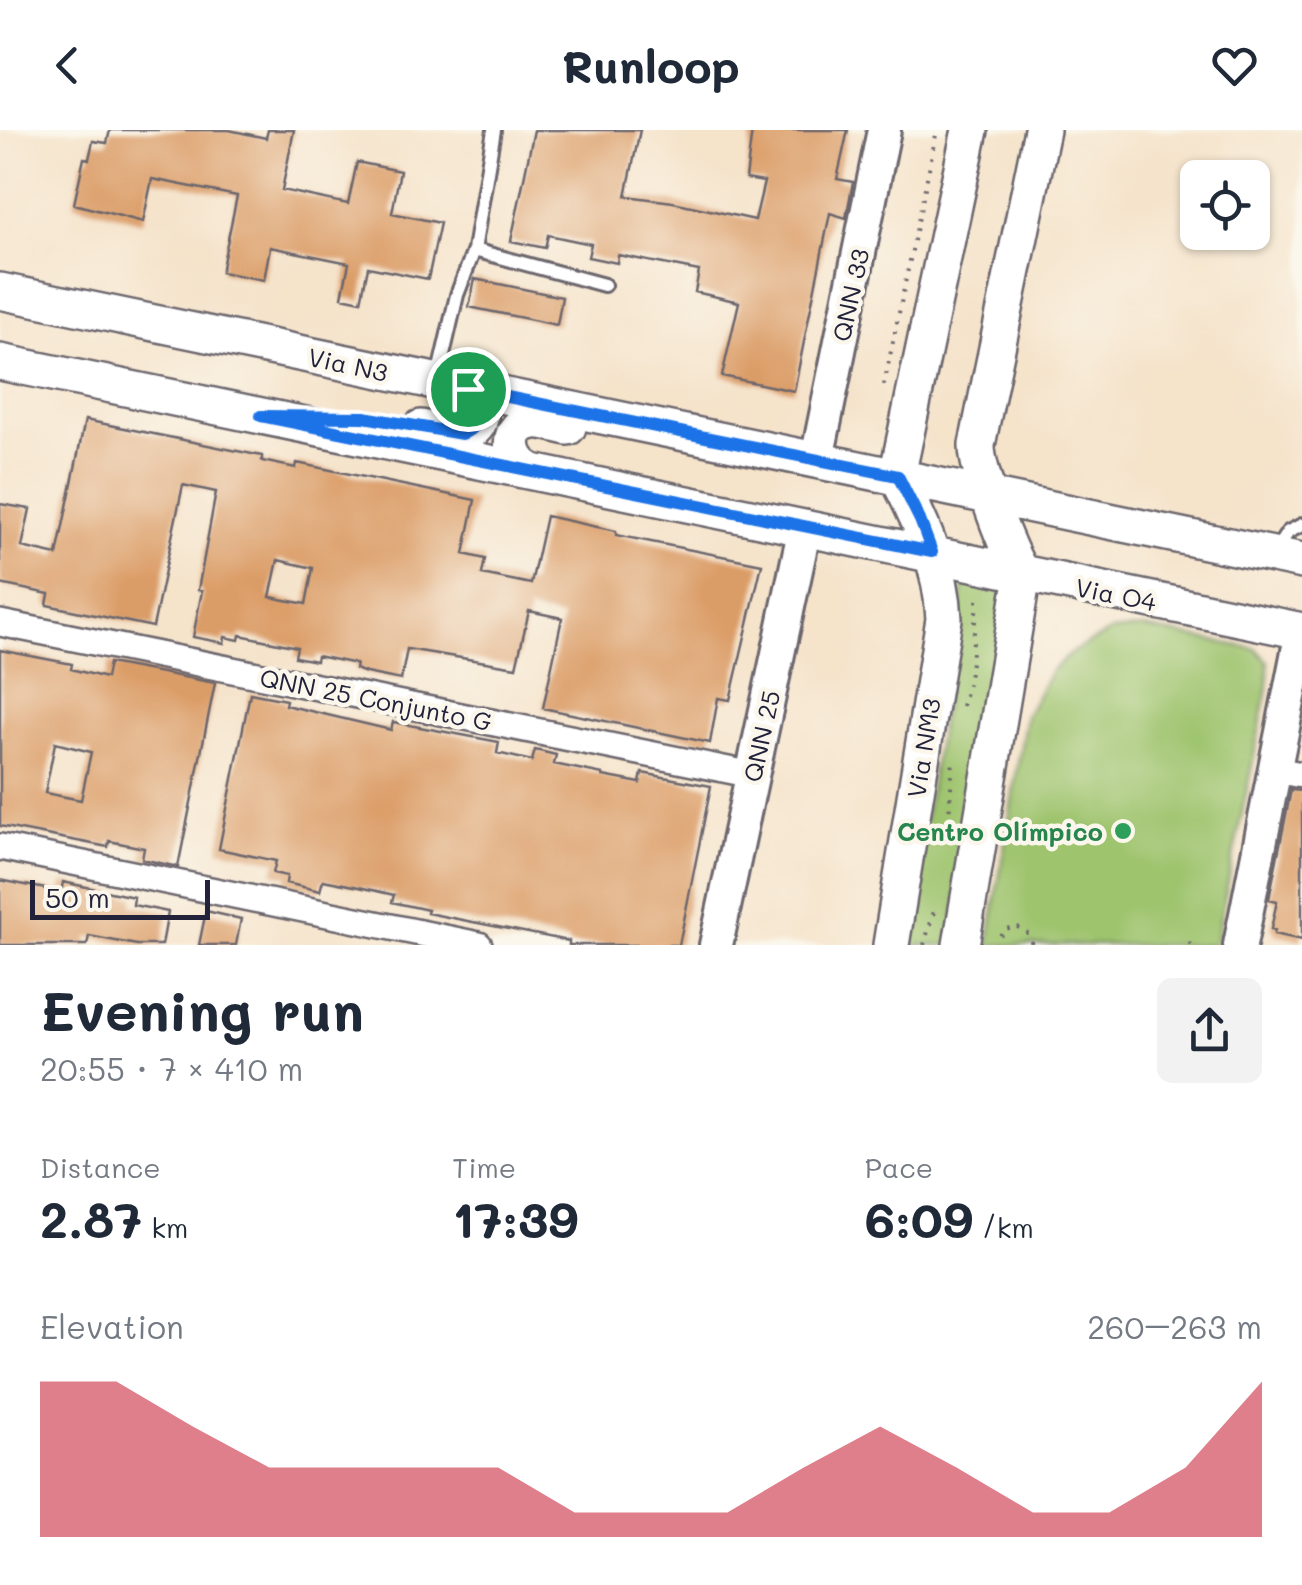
<!DOCTYPE html>
<html lang="en">
<head>
<meta charset="utf-8">
<style>
  :root { --surface:#fff; --page:#f2f2f3; --text:#1f2937; --muted:#747a83; --accent:#d1495b }
  body { margin:0; font-family:Mali,sans-serif; background:var(--page); color:var(--text); height:100vh; display:flex; flex-direction:column; font-size:38px; white-space:nowrap }
  * { box-sizing:border-box; margin:0 }
  p { font-size:32px; color:var(--muted) }
  .icon { flex:none; width:55px; height:55px; fill:none; stroke:currentColor; stroke-width:2; stroke-linecap:round; stroke-linejoin:round }
  .map { position:relative; height:815px; overflow:hidden }
  .panel { display:flex; flex-direction:column; background:var(--surface); flex:1 }
  .panel>* { flex:none }
  .fabs { position:absolute; left:1180px; top:30px; display:grid; gap:20px }
  .fabs a { display:grid; place-items:center; width:90px; height:90px; border-radius:15px; background:var(--surface); box-shadow:0 2px 8px #0004; font-size:50px }
  .scale { position:absolute; left:30px; bottom:25px; width:180px; box-sizing:border-box; padding-left:10px; border:5px solid #22223b; border-top:0; font-size:28px; line-height:35px; white-space:nowrap; color:#22223b; -webkit-text-stroke:8px #fbf7ec; paint-order:stroke }
  .pin { position:absolute; display:grid; place-items:center; width:85px; height:85px; color:#fff; margin:-42px; border:5px solid #fff; border-radius:50%; box-shadow:0 2px 10px #0007 }
  .round { display:grid; place-items:center; flex:none; width:105px; height:105px; border-radius:15px; background:var(--page) }
  .summary { display:flex; align-items:center; justify-content:space-between; height:170px; padding:0 40px }
  h1 { font-size:55px; font-weight:700; line-height:75px }
  .metrics { display:grid; grid-template-columns:repeat(3,1fr); gap:15px; height:170px; padding:10px 40px }
  .metrics div { display:grid; align-content:center }
  .metrics b { font-size:50px; font-weight:700 }
  .metrics small { font-size:28px; font-weight:400 }
  .metrics p { font-size:28px }
  .chart { height:280px; padding:20px 40px }
  .chart p { display:flex; justify-content:space-between }
  .chart svg { width:100%; height:180px; margin-top:10px; fill:var(--accent); opacity:.7 }
  header { display:flex; justify-content:space-between; align-items:center; height:130px; padding:0 40px; background:var(--surface); font-size:45px; font-weight:700 }
  .map>svg:first-child { display:block }
</style>
</head>
<body>
<header><svg class="icon" aria-label="back" viewBox="0 0 24 24"><path d="M15 5l-7 7 7 7"/></svg>Runloop<svg class="icon" aria-label="heart" viewBox="0 0 24 24"><path d="M12 20l-8-8c-3-5 5-10 8-4 3-6 11-1 8 4z"/></svg></header>
<div class="map">
<svg width="1302" height="815" viewBox="0 0 1302 815">
  <rect width="100%" height="100%" fill="#fbf7ec"/>
  <filter id="ink" filterUnits="userSpaceOnUse"><feTurbulence type="fractalNoise" baseFrequency=".01" numOctaves="2"/><feDisplacementMap in="SourceGraphic" scale="20" xChannelSelector="R" yChannelSelector="G"/><feConvolveMatrix kernelMatrix="1 2 1 2 8 2 1 2 1" color-interpolation-filters="sRGB"/></filter>
  <filter id="wash" filterUnits="userSpaceOnUse"><feTurbulence type="fractalNoise" baseFrequency=".0048" numOctaves="4" result="noise"/><feDisplacementMap in="SourceGraphic" scale="40" xChannelSelector="R" yChannelSelector="G"/><feGaussianBlur stdDeviation="2.25" result="paint"/><feColorMatrix in="noise" values="0 0 0 0 0 0 0 0 0 0 0 0 0 0 0 0 0 1.4 0 .05"/><feComposite in="paint" operator="in"/></filter>
  <g filter="url(#wash)">
    <rect width="100%" height="100%" fill="#f5e3ca"/>
    <!-- green -->
    <path fill="#9fc46e" stroke="#607354" stroke-width="2.5" d="M 965,445 L 1007,453 L 950,815 L 904,815 Z
      M 1144,498 L 1256,519 L 1268,532 L 1268,557 L 1215,815 L 988,815 L 1026,586 L 1051,541 L 1074,521 L 1112,501 Z"/>
    <g id="blocks">
      <!-- building -->
      <path fill="#db9d67" fill-rule="evenodd" d="M 110,0 L 229,0 L 266,8 L 268,0 L 294,0 L 282,60 L 348,74 L 357,32 L 400,41 L 392,83 L 440,93 L 428,149 L 368,137 L 361,171 L 342,167 L 349,133 L 270,117 L 264,150 L 221,142 L 237,66 L 152,49 L 143,92 L 74,74 L 84,28 L 89,29 L 93,11 L 107,13 Z
        M 534,0 L 640,0 L 626,66 L 673,72 L 755,90 L 764,52 L 746,49 L 752,0 L 848,0 L 837,49 L 853,52 L 846,88 L 830,83 L 794,261 L 722,246 L 739,172 L 695,162 L 699,141 L 618,125 L 617,133 L 588,127 L 591,114 L 548,105 L 545,118 L 511,111 Z
        M 475,149 L 562,167 L 557,195 L 469,177 Z
        M 85,290 L 262,326 L 262,331 L 296,338 L 297,333 L 475,370 L 464,424 L 485,429 L 482,444 L 531,454 L 546,386 L 616,401 L 616,405 L 762,434 L 730,570 L 718,568 L 710,613 L 543,578 L 562,488 L 529,481 L 516,537 L 407,519 L 401,550 L 366,543 L 355,539 L 356,534 L 317,526 L 316,531 L 295,527 L 297,517 L 240,505 L 239,510 L 225,507 L 224,513 L 193,507 L 202,461 L 198,460 L 216,362 L 183,355 L 153,497 L 47,475 L 49,464 L 0,454 L 0,374 L 30,379 L 22,417 L 57,425 ZM 278,430 L 313,438 L 306,474 L 270,467 Z
        M 0,520 L 72,534 L 71,539 L 106,548 L 109,533 L 215,553 L 178,737 L 142,729 L 144,718 L 109,711 L 108,717 L 0,696 ZM 55,613 L 91,622 L 81,670 L 45,663 Z
        M 250,563 L 286,570 L 285,575 L 391,600 L 393,592 L 499,612 L 497,623 L 532,631 L 535,620 L 556,625 L 554,634 L 603,644 L 603,646 L 640,653 L 642,643 L 711,656 L 679,815 L 569,815 L 569,811 L 427,783 L 428,780 L 392,772 L 394,765 L 359,757 L 323,750 L 320,761 L 286,753 L 287,746 L 273,743 L 276,731 L 219,719 Z
        M 1291,660 L 1302,661 L 1302,810 L 1274,804 L 1275,800 L 1271,799 L 1277,771 L 1269,769 Z
        M 0,750 L 61,762 L 63,752 L 134,767 L 133,775 L 168,782 L 162,815 L 137,815 L 89,806 L 87,815 L 0,815 Z
        M 206,781 L 241,789 L 236,815 L 199,815 Z"/>
    </g>
  </g>
  <g filter="url(#ink)">
    <use href="#blocks" fill-opacity="0" stroke="#6c666d" stroke-width="2.5"/>
    <g fill="none" stroke-linecap="round" stroke-linejoin="round">
      <!-- service casing -->
      <g stroke="#6c666d" stroke-width="18">
        <path id="service" d="M 474,120 L 494,0
          M 438,247 L 457,165 L 474,120 L 604,155
          M 1276,420 L 1288,402 L 1302,395"/>
      </g>
      <!-- minor casing -->
      <g stroke="#6c666d" stroke-width="30">
        <path id="minor" d="M 0,493 L 753,645
          M 1275,640 L 1302,645
          M 0,717 L 479,815"/>
      </g>
      <!-- tertiary casing -->
      <g stroke="#6c666d" stroke-width="38">
        <path id="tertiary" d="M 817,329 L 884,0
          M 716,815 L 805,397
          M 1240,815 L 1302,501"/>
      </g>
      <!-- secondary casing -->
      <g stroke="#6c666d" stroke-width="40">
        <path id="secondary" d="M 0,161 L 1302,431
          M 0,232 L 1302,501
          M 421,298 C 433,301 450,307 463,304 C 487,299 484,270 468,259
          M 529,340 C 507,329 505,294 534,291 C 545,290 557,295 568,297
          M 897,346 L 970,0
          M 1023,445 C 1008,426 976,338 977,315 L 1042,0
          M 891,815 L 944,489 C 942,437 921,392 897,346
          M 961,815 L 1023,445"/>
      </g>
      <!-- path -->
      <path stroke="#6c666d" stroke-width="4" stroke-dasharray="2.5 8" stroke-linecap="butt" d="M 884,255 L 937,0
        M 962,576 L 969,551 L 978,462
        M 948,700 L 953,629
        M 924,815 L 935,778
        M 996,815 L 1003,800 L 1016,796 L 1029,804 L 1032,815
        M 1190,815 L 1191,809"/>
      <!-- service -->
      <use href="#service" stroke="#fff" stroke-width="12"/>
      <!-- minor -->
      <use href="#minor" stroke="#fff" stroke-width="25"/>
      <!-- tertiary -->
      <use href="#tertiary" stroke="#fff" stroke-width="32"/>
      <!-- secondary -->
      <use href="#secondary" stroke="#fff" stroke-width="35"/>
    </g>
  </g>
  <g fill="none" stroke-linecap="round" stroke-linejoin="round" filter="url(#ink)">
    <!-- route casing -->
    <g stroke="#fff" stroke-width="20">
      <path id="route" d="M 468,259 L 898,346 L 920,390 L 932,422 L 261,286 L 364,287 L 462,304 C 484,295 487,272 468,259 Z"/>
    </g>
    <!-- route -->
    <use href="#route" stroke="#1a73e8" stroke-width="12"/>
  </g>
  <!-- markers -->
  <circle fill="#2e9e5b" stroke="#fbf7ec" stroke-width="4" cx="1123" cy="701" r="10"/>
  <g text-anchor="middle" dominant-baseline="central" stroke-width="9" stroke-linejoin="round" paint-order="stroke">
    <!-- street labels -->
    <g font-size="25" fill="#22223b" stroke="#fbf7ec">
      <text transform="translate(850 165) rotate(-78)">QNN 33</text>
      <text transform="translate(348 234) rotate(12)">Via N3</text>
      <text transform="translate(1116 464) rotate(11)">Via O4</text>
      <text transform="translate(376 569) rotate(11)">QNN 25 Conjunto G</text>
      <text transform="translate(761 606) rotate(-78)">QNN 25</text>
      <text transform="translate(923 618) rotate(-81)">Via NM3</text>
    </g>
    <!-- leisure labels -->
    <g font-size="25" font-weight="bold" fill="#27864d" stroke="#fbf7ec" text-anchor="end">
      <text x="1103" y="701">Centro Olímpico</text>
    </g>
  </g>
</svg>
<div class="fabs">
<a><svg class="icon" aria-label="locate" viewBox="0 0 24 24"><circle cx="12" cy="12" r="6"/><path d="M12 2v4M12 18v4M2 12h4M18 12h4"/></svg></a>
</div>
<div class="scale">50 m</div>
<div class="pin" style="left:468px;top:259px;background:#1e9e55"><svg class="icon" aria-label="arrive" viewBox="0 0 24 24"><path d="M6 21V4h12l-3 4 3 4H6"/></svg></div>
</div>
<section class="panel">
<div class="summary"><div><h1>Evening run</h1><p>20:55 · 7 × 410 m</p></div><a class="round"><svg class="icon" aria-label="share" viewBox="0 0 24 24"><path d="M12 15V3M7 8l5-5 5 5M5 13v7h14v-7"/></svg></a></div>
<div class="metrics">
<div><p>Distance</p><b>2.87<small> km</small></b></div>
<div><p>Time</p><b>17:39</b></div>
<div><p>Pace</p><b>6:09<small> /km</small></b></div>
</div>
<div class="chart"><p><span>Elevation</span>260–263 m</p>
<svg viewBox="0 0 160 44" preserveAspectRatio="none"><path d="M0 44V6L10 6L20 17L30 27L40 27L50 27L60 27L70 38L80 38L90 38L100 27L110 17L120 27L130 38L140 38L150 27L160 6V44z"/></svg>
</div>
</section>
</body>
</html>
